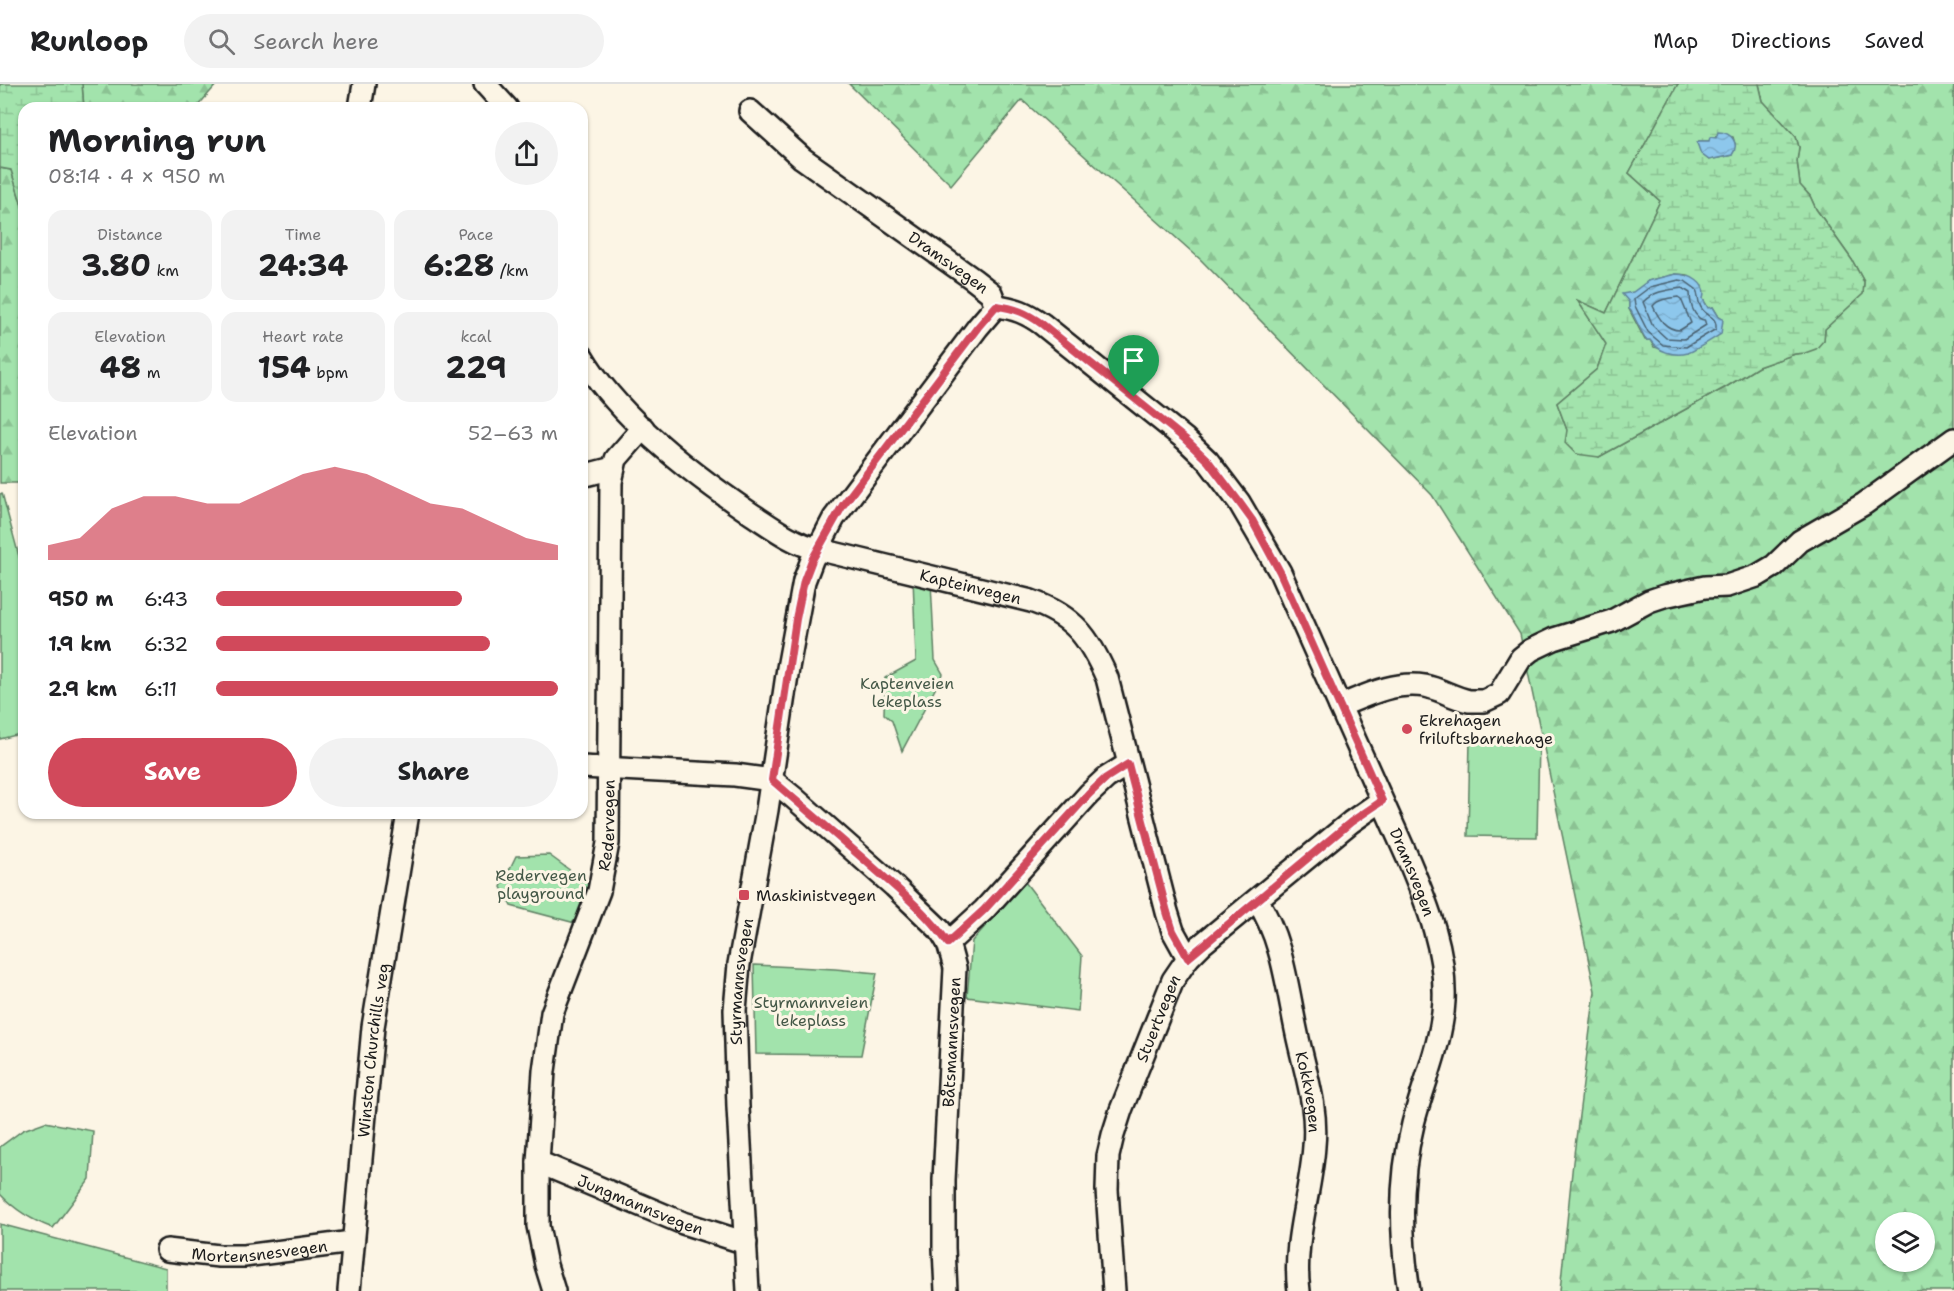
<!DOCTYPE html>
<html lang="en">
<head>
<meta charset="utf-8">
<style>
  :root { --surface:#fff; --page:#f2f2f2; --text:#202124; --muted:#757577; --line:#e0e0e0; --accent:#d1495b }
  body { margin:0; font-family:"Shantell Sans",sans-serif; background:var(--page); color:var(--text); height:100vh; display:flex; flex-direction:column; font-size:22px; white-space:nowrap }
  * { box-sizing:border-box; margin:0 }
  p { font-size:20px; color:var(--muted) }
  .icon { flex:none; width:33px; height:33px; fill:none; stroke:currentColor; stroke-width:2; stroke-linecap:round; stroke-linejoin:round }
  .map { position:relative; flex:1; overflow:hidden }
  .drawer { position:absolute; left:18px; top:18px; width:570px; height:717px; display:flex; flex-direction:column; background:var(--surface); border-radius:18px; box-shadow:0 2px 4px #0004 }
  .drawer>* { flex:none }
  .controls { position:absolute; left:1875px; top:1128px; display:grid; gap:12px }
  .controls a { display:grid; place-items:center; width:60px; height:60px; border-radius:50%; background:var(--surface); box-shadow:0 2px 4px #0004; font-size:30px }
  .pin { position:absolute; display:grid; place-items:center; width:51px; height:51px; color:#fff; margin:-62px -26px; border-radius:50% 50% 50% 0; rotate:-45deg; box-shadow:0 0 6px #0007 }
  .pin .icon { rotate:45deg }
  .round { display:grid; place-items:center; flex:none; width:63px; height:63px; border-radius:32px; background:var(--page) }
  .head { display:flex; align-items:center; justify-content:space-between; height:102px; padding:0 30px }
  h1 { font-size:33px; font-weight:700; line-height:45px }
  .metrics { display:grid; grid-template-columns:repeat(3,1fr); gap:9px; height:102px; padding:6px 30px }
  .metrics div { display:grid; align-content:center; border-radius:15px; background:var(--page); text-align:center }
  .metrics b { font-size:30px; font-weight:700 }
  .metrics small { font-size:16px; font-weight:400 }
  .metrics p { font-size:16px }
  .chart { height:168px; padding:12px 30px }
  .chart p { display:flex; justify-content:space-between }
  .chart svg { width:100%; height:108px; margin-top:6px; fill:var(--accent); opacity:.7 }
  .cta { display:flex; gap:12px; margin-top:auto; padding:12px 30px }
  .cta a { flex:1; height:69px; border-radius:36px; background:var(--accent); color:#fff; font-size:24px; font-weight:700; line-height:69px; text-align:center }
  .cta a+a { background:var(--page); color:var(--text) }
  ul { padding:0 30px; list-style:none; font-size:20px }
  li { display:grid; grid-template-columns:96px 72px 1fr; align-items:center; height:45px }
  li i { height:15px; border-radius:8px; background:var(--accent) }
  header { display:flex; align-items:center; gap:36px; box-sizing:border-box; height:84px; padding:0 30px; background:var(--surface); border-bottom:2px solid var(--line) }
  header strong { font-size:28px }
  nav { display:flex; gap:33px; margin-inline-start:auto; font-size:21px }
  .search { width:420px; height:54px; background:var(--page); display:flex; align-items:center; gap:15px; box-sizing:border-box; padding:0 21px; border-radius:33px; color:var(--muted); font-size:22px }
  .map>svg:first-child { display:block }
</style>
</head>
<body>
<header>
<strong>Runloop</strong>
<div class="search"><svg class="icon" aria-label="search" viewBox="0 0 24 24"><circle cx="10" cy="10" r="6"/><path d="M15 15l6 6"/></svg>Search here</div>
<nav><a>Map</a><a>Directions</a><a>Saved</a></nav>
</header>
<div class="map">
<svg width="1954" height="1207" viewBox="0 0 1954 1207">
  <defs>
    <pattern id="forest-firs" width="22" height="20" patternUnits="userSpaceOnUse" patternTransform="scale(1.5)"><rect width="22" height="20" fill="#a2e3ac"/><path d="M5 1l3.5 6h-7zM16 11l3.5 6h-7z" fill="#8bc293"/></pattern>
    <pattern id="wetland-marsh" width="20" height="14" patternUnits="userSpaceOnUse" patternTransform="scale(1.5)"><rect width="20" height="14" fill="#a2e3ac"/><path d="M1 5h8M5 5V1M11 12h8M15 12V8" fill="none" stroke="#8bc293"/></pattern>
    <pattern id="water-waves" width="16" height="10" patternUnits="userSpaceOnUse" patternTransform="scale(1.5)"><rect width="16" height="10" fill="#8dc7ec"/><path d="M0 5q4-4 8 0t8 0" fill="none" stroke="#79aaca"/></pattern>
  </defs>
  <rect width="100%" height="100%" fill="#fcf5e5"/>
  <filter id="ink" filterUnits="userSpaceOnUse"><feTurbulence type="fractalNoise" baseFrequency=".0167" numOctaves="2"/><feDisplacementMap in="SourceGraphic" scale="12" xChannelSelector="R" yChannelSelector="G"/><feConvolveMatrix kernelMatrix="1 2 1 2 8 2 1 2 1" color-interpolation-filters="sRGB"/></filter>
  <g filter="url(#ink)">
    <!-- green -->
    <path fill="#a2e3ac" stroke="#5f8064" stroke-width="1.5" d="M 2,409 L 24,491 L 24,649 L 0,655 L 0,410 Z
      M 913,493 L 931,499 L 935,576 L 943,590 L 902,667 L 892,637 L 884,630 L 885,594 L 916,577 Z
      M 1470,656 L 1539,657 L 1537,753 L 1468,752 Z
      M 549,771 L 590,801 L 579,840 L 511,822 L 501,803 L 516,772 Z
      M 1025,798 L 1082,872 L 1078,927 L 967,913 L 972,857 Z
      M 754,881 L 835,885 L 877,889 L 861,971 L 756,970 Z
      M 45,1038 L 93,1047 L 90,1095 L 53,1144 C 33,1137 15,1126 0,1110 L 0,1063 L 23,1046 Z
      M 0,1140 L 166,1184 L 166,1207 L 0,1207 Z"/>
    <!-- forest -->
    <path fill="url(#forest-firs)" stroke="#5f8064" stroke-width="1.5" fill-rule="evenodd" d="M 82,0 L 217,0 L 196,24 L 84,24 Z
      M 849,0 L 1678,0 L 1629,89 L 1660,117 L 1606,229 L 1578,217 L 1606,260 L 1597,285 L 1557,319 L 1567,346 L 1599,373 L 1726,303 L 1758,283 L 1795,270 L 1805,269 L 1824,256 L 1825,245 L 1863,210 L 1864,198 L 1852,176 L 1816,125 L 1810,112 L 1800,101 L 1797,77 L 1799,63 L 1796,53 L 1763,17 L 1759,0 L 1954,0 L 1954,1207 L 1560,1207 L 1573,1078 L 1595,907 L 1520,550 L 1432,411 L 1201,176 L 1022,16 L 951,101 ZM 1886,1138 L 1924,1138 L 1924,1178 L 1886,1178 Z
      M 0,84 L 11,86 L 24,128 L 24,399 L 0,399 Z"/>
    <!-- wetland -->
    <path fill="url(#wetland-marsh)" stroke="#5f8064" stroke-width="1.5" fill-rule="evenodd" d="M 0,0 L 82,0 L 84,24 L 24,24 L 24,128 L 11,86 L 0,84 Z
      M 1678,0 L 1759,0 L 1763,17 L 1796,53 L 1799,63 L 1797,77 L 1800,101 L 1810,112 L 1816,125 L 1852,176 L 1864,198 L 1863,210 L 1825,245 L 1824,256 L 1816,265 L 1805,269 L 1795,270 L 1758,283 L 1726,303 L 1599,373 L 1576,370 L 1565,359 L 1567,346 L 1557,319 L 1597,285 L 1606,260 L 1577,216 L 1606,229 L 1660,117 L 1629,89 ZM 1717,52 L 1733,53 L 1735,60 L 1732,71 L 1709,76 L 1703,71 L 1699,57 L 1709,57 ZM 1676,190 L 1688,191 L 1709,225 L 1713,223 L 1719,233 L 1698,262 L 1688,269 L 1654,263 L 1650,256 L 1645,256 L 1629,225 L 1629,218 L 1648,197 Z"/>
    <!-- water -->
    <path fill="url(#water-waves)" stroke="#608399" stroke-width="1.5" d="M 1718,48 C 1732,48 1740,60 1732,71 L 1709,76 L 1701,70 L 1697,59 L 1699,57 L 1709,57 L 1710,53 L 1716,54 Z
      M 1676,190 C 1690,190 1708,199 1703,215 L 1708,224 L 1713,223 L 1719,233 L 1723,235 L 1721,250 C 1713,255 1696,266 1688,269 C 1674,273 1657,267 1650,256 L 1646,256 L 1631,227 L 1629,225 L 1629,218 L 1622,210 L 1633,208 L 1648,197 Z"/>
    <g fill="none" stroke-linecap="round" stroke-linejoin="round">
      <!-- shore -->
      <path stroke="#49606f" stroke-width="1.5" d="M 1679,196 L 1685,197 L 1696,205 C 1699,212 1697,218 1702,225 C 1707,233 1717,231 1716,245 L 1686,263 L 1663,261 L 1648,248 L 1635,222 L 1634,215 L 1650,203 Z
        M 1682,204 L 1690,209 C 1690,217 1692,228 1699,234 C 1707,239 1703,232 1706,241 L 1684,255 L 1666,254 L 1653,242 L 1643,218 C 1654,207 1667,206 1682,204 Z
        M 1678,213 L 1681,215 L 1691,239 L 1680,246 C 1666,246 1659,235 1653,222 C 1658,215 1670,214 1678,213 Z"/>
      <!-- minor casing -->
      <g stroke="#1c1c1c" stroke-width="26">
        <g id="minor">
          <path d="M 485,0 L 507,24"/>
          <path d="M 360,24 L 364,0"/>
          <path id="s1" d="M 750,27 L 802,74 L 973,195 L 991,209 L 996,222"/>
          <path id="s2" d="M 996,222 C 1015,224 1027,229 1042,240 L 1185,355 L 1208,377 L 1239,418 L 1280,488 L 1409,777 C 1428,822 1446,867 1444,917 C 1442,959 1423,1000 1413,1040 C 1399,1096 1400,1151 1409,1207"/>
          <path id="s3" d="M 582,272 C 618,333 695,392 753,431 C 773,444 793,459 817,465 L 1031,517 C 1074,532 1089,553 1107,594 L 1167,828 L 1173,847 L 1188,874"/>
          <path d="M 582,392 L 613,384"/>
          <path d="M 1340,622 C 1367,611 1395,597 1425,602 C 1440,605 1454,614 1469,617 L 1484,617 L 1499,610 L 1521,574 L 1531,566 L 1554,555 L 1612,537 L 1649,517 L 1664,512 L 1705,503 L 1727,502 L 1757,492 L 1774,482 L 1800,457 L 1864,420 L 1954,355"/>
          <path d="M 582,683 L 735,691 L 772,696 L 793,713 L 894,802 L 940,846 L 948,859"/>
          <path id="s4" d="M 1257,816 C 1283,856 1287,904 1297,950 C 1305,988 1318,1023 1314,1062 C 1311,1110 1292,1158 1299,1207"/>
          <path id="s5" d="M 538,1078 L 683,1139 L 746,1159"/>
          <path id="s6" d="M 167,1166 L 219,1172 L 244,1172 L 352,1158"/>
          <path id="s7" d="M 349,1207 L 373,943 L 408,729"/>
          <path id="s8" d="M 554,1207 L 546,1181 L 538,1142 L 538,1078 L 544,987 L 552,929 L 599,807 L 608,759 L 611,398 L 616,375 L 643,344"/>
          <path id="s9" d="M 748,1207 L 738,1023 L 735,926 L 739,880 L 767,726 L 788,584 L 804,497 L 812,476 L 834,434 L 978,243 L 996,222"/>
          <path id="s10" d="M 946,1207 L 944,1164 L 944,1096 L 955,884 L 948,859 L 984,826 L 1089,710 L 1106,694 L 1128,680"/>
          <path id="s11" d="M 1114,1207 L 1107,1106 L 1108,1072 L 1113,1051 L 1121,1026 L 1173,896 L 1188,874 L 1201,861 L 1351,738 L 1381,717"/>
        </g>
      </g>
      <!-- minor -->
      <use href="#minor" stroke="#fcf5e5" stroke-width="21"/>
    </g>
  </g>
  <g fill="none" stroke-linecap="round" stroke-linejoin="round" filter="url(#ink)">
    <!-- route casing -->
    <g stroke="#fff" stroke-width="12">
      <path id="route" d="M 996,222 C 1015,224 1027,229 1042,240 L 1185,355 L 1208,377 L 1239,418 L 1252,436 L 1280,488 L 1382,717 L 1351,738 L 1188,874 L 1173,847 L 1167,828 L 1128,680 L 1106,694 L 1089,710 L 984,826 L 948,859 C 931,834 907,813 884,793 C 847,760 809,728 772,696 L 796,535 L 804,497 L 812,476 L 843,421 L 978,243 Z"/>
    </g>
    <!-- route -->
    <use href="#route" stroke="#d1495b" stroke-width="8"/>
  </g>
  <!-- markers -->
  <g fill="#d1495b" stroke="#fcf5e5" stroke-width="2">
    <circle cx="1407" cy="645" r="6"/>
    <rect x="738" y="805" width="12" height="12" rx="3"/>
  </g>
  <g text-anchor="middle" dominant-baseline="central" stroke-width="6" stroke-linejoin="round" paint-order="stroke">
    <!-- street labels -->
    <g font-size="16" fill="#1c1c1c" stroke="#fcf5e5">
      <text stroke="none"><textPath href="#s1" startOffset="250">Dramsvegen</textPath></text>
      <text stroke="none"><textPath href="#s3" startOffset="466">Kapteinvegen</textPath></text>
      <text stroke="none"><textPath href="#s8" startOffset="478">Redervegen</textPath></text>
      <text stroke="none"><textPath href="#s2" startOffset="726">Dramsvegen</textPath></text>
      <text stroke="none"><textPath href="#s9" startOffset="310">Styrmannsvegen</textPath></text>
      <text stroke="none"><textPath href="#s11" startOffset="282">Stuertvegen</textPath></text>
      <text stroke="none"><textPath href="#s10" startOffset="249">Båtsmannsvegen</textPath></text>
      <text stroke="none"><textPath href="#s7" startOffset="242">Winston Churchills veg</textPath></text>
      <text stroke="none"><textPath href="#s4" startOffset="200">Kokkvegen</textPath></text>
      <text stroke="none"><textPath href="#s5" startOffset="111">Jungmannsvegen</textPath></text>
      <text stroke="none"><textPath href="#s6" startOffset="93">Mortensnesvegen</textPath></text>
    </g>
    <!-- park labels -->
    <g font-size="16" fill="#445847" stroke="#fcf5e5">
      <text x="907" y="599">Kaptenveien<tspan x="907" dy="18">lekeplass</tspan></text>
      <text x="541" y="791">Redervegen<tspan x="541" dy="18">playground</tspan></text>
      <text x="811" y="918">Styrmannveien<tspan x="811" dy="18">lekeplass</tspan></text>
    </g>
    <!-- poi labels -->
    <g font-size="16" fill="#1c1c1c" stroke="#fcf5e5" text-anchor="start">
      <text x="1419" y="636">Ekrehagen<tspan x="1419" dy="18">friluftsbarnehage</tspan></text>
      <text x="756" y="811">Maskinistvegen</text>
    </g>
  </g>
</svg>
<div class="controls">
<a><svg class="icon" aria-label="layers" viewBox="0 0 24 24"><path d="M12 4l9 5-9 5-9-5zM3 14l9 5 9-5"/></svg></a>
</div>
<div class="pin" style="left:1134px;top:313px;background:#1e9e55"><svg class="icon" aria-label="arrive" viewBox="0 0 24 24"><path d="M6 21V4h12l-3 4 3 4H6"/></svg></div>
<section class="drawer">
<div class="head"><div><h1>Morning run</h1><p>08:14 · 4 × 950 m</p></div><a class="round"><svg class="icon" aria-label="share" viewBox="0 0 24 24"><path d="M12 15V3M7 8l5-5 5 5M5 13v7h14v-7"/></svg></a></div>
<div class="metrics">
<div><p>Distance</p><b>3.80<small> km</small></b></div>
<div><p>Time</p><b>24:34</b></div>
<div><p>Pace</p><b>6:28<small> /km</small></b></div>
</div>
<div class="metrics">
<div><p>Elevation</p><b>48<small> m</small></b></div>
<div><p>Heart rate</p><b>154<small> bpm</small></b></div>
<div><p>kcal</p><b>229</b></div>
</div>
<div class="chart"><p><span>Elevation</span>52–63 m</p>
<svg viewBox="0 0 160 44" preserveAspectRatio="none"><path d="M0 44V38L10 35L20 23L30 18L40 18L50 21L60 21L70 15L80 9L90 6L100 9L110 15L120 21L130 23L140 29L150 35L160 38V44z"/></svg>
</div>
<ul>
<li><b>950 m</b>6:43<i style="width:72%"></i></li>
<li><b>1.9 km</b>6:32<i style="width:80%"></i></li>
<li><b>2.9 km</b>6:11<i style="width:100%"></i></li>
</ul>
<div class="cta"><a>Save</a><a>Share</a></div>
</section>
</div>
</body>
</html>
